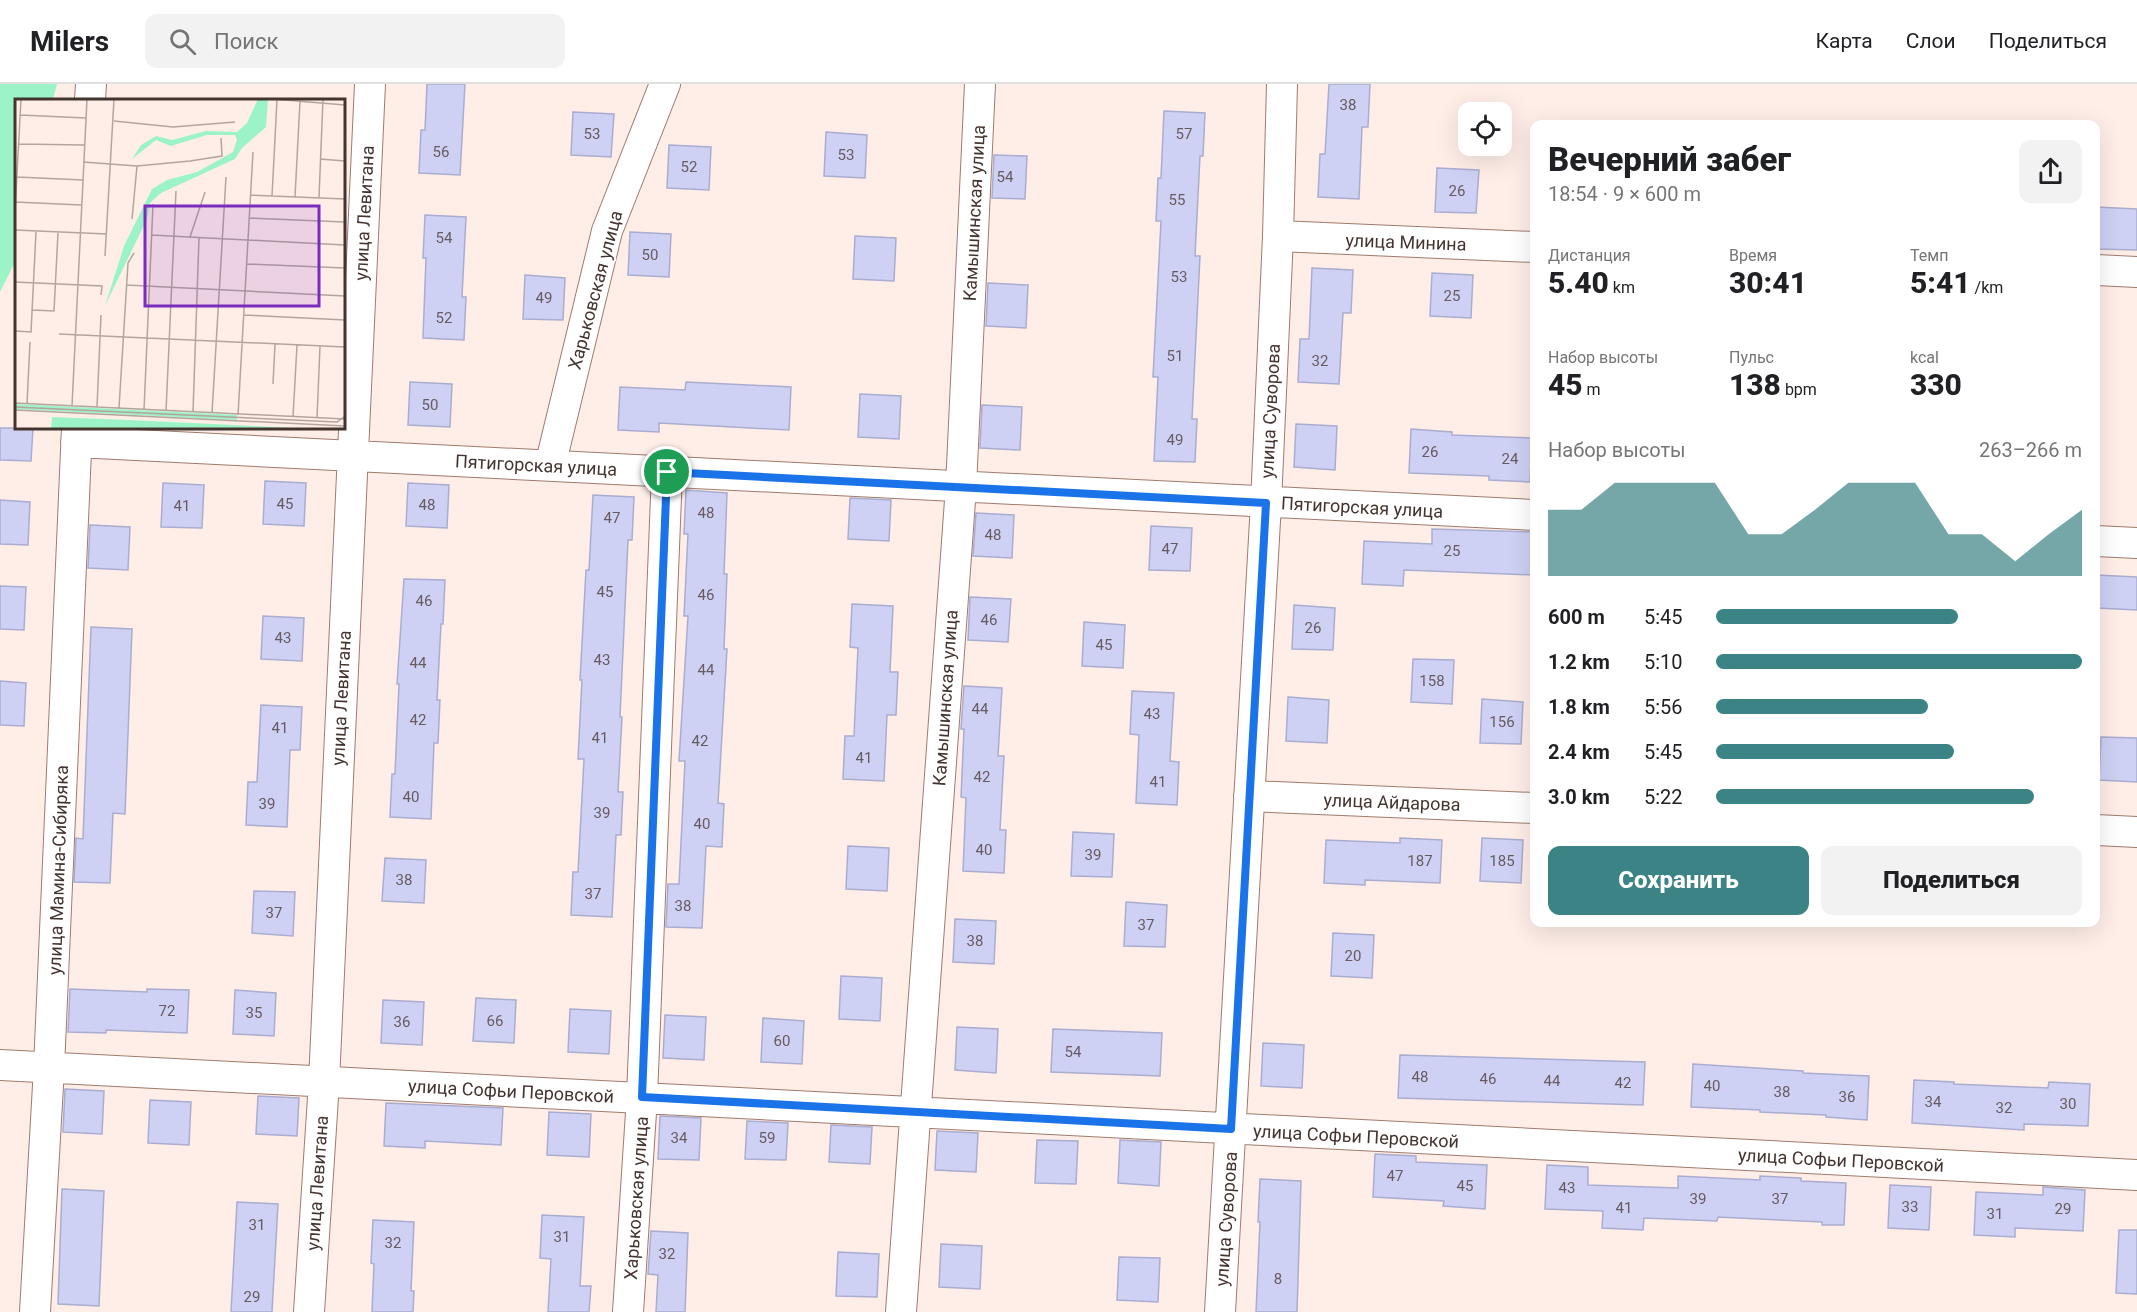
<!DOCTYPE html>
<html lang="ru">
<head>
<meta charset="utf-8">
<style>
  :root { --surface:#fff; --page:#f2f2f2; --text:#202124; --muted:#757577; --line:#e0e0e0; --accent:#3b8384 }
  body { margin:0; font-family:Roboto,sans-serif; background:var(--page); color:var(--text); height:100vh; display:flex; flex-direction:column; font-size:22px; white-space:nowrap }
  * { box-sizing:border-box; margin:0 }
  p { font-size:20px; color:var(--muted) }
  .icon { flex:none; width:33px; height:33px; fill:none; stroke:currentColor; stroke-width:2; stroke-linecap:round; stroke-linejoin:round }
  .map { position:relative; flex:1; overflow:hidden }
  .side { position:absolute; left:1530px; top:36px; width:570px; height:807px; display:flex; flex-direction:column; background:var(--surface); border-radius:12px; box-shadow:0 6px 24px #0002 }
  .side>* { flex:none }
  .buttons { position:absolute; left:1458px; top:18px; display:grid; gap:12px }
  .buttons a { display:grid; place-items:center; width:54px; height:54px; border-radius:12px; background:var(--surface); box-shadow:0 6px 24px #0002; font-size:30px }
  .pin { position:absolute; display:grid; place-items:center; width:51px; height:51px; color:#fff; margin:-26px; border:3px solid #fff; border-radius:50%; box-shadow:0 2px 6px #0007 }
  .round { display:grid; place-items:center; flex:none; width:63px; height:63px; border-radius:12px; background:var(--page) }
  .summary { display:flex; align-items:center; justify-content:space-between; height:102px; padding:0 18px }
  h1 { font-size:33px; font-weight:800; line-height:45px }
  .figures { display:grid; grid-template-columns:repeat(3,1fr); gap:9px; height:102px; padding:6px 18px }
  .figures div { display:grid; align-content:center }
  .figures b { font-size:30px; font-weight:800 }
  .figures small { font-size:16px; font-weight:400 }
  .figures p { font-size:16px }
  .chart { height:168px; padding:12px 18px }
  .chart p { display:flex; justify-content:space-between }
  .chart svg { width:100%; height:108px; margin-top:6px; fill:var(--accent); opacity:.7 }
  .button { display:flex; gap:12px; margin-top:auto; padding:12px 18px }
  .button a { flex:1; height:69px; border-radius:12px; background:var(--accent); color:#fff; font-size:24px; font-weight:800; line-height:69px; text-align:center }
  .button a+a { background:var(--page); color:var(--text) }
  ul { padding:0 18px; list-style:none; font-size:20px }
  li { display:grid; grid-template-columns:96px 72px 1fr; align-items:center; height:45px }
  li i { height:15px; border-radius:8px; background:var(--accent) }
  header { display:flex; align-items:center; gap:36px; box-sizing:border-box; height:84px; padding:0 30px; background:var(--surface); border-bottom:2px solid var(--line) }
  header strong { font-size:28px }
  nav { display:flex; gap:33px; margin-inline-start:auto; font-size:21px }
  .search { width:420px; height:54px; background:var(--page); display:flex; align-items:center; gap:15px; box-sizing:border-box; padding:0 21px; border-radius:12px; color:var(--muted); font-size:22px }
  .map>svg:first-child { display:block }
</style>
</head>
<body>
<header>
<strong>Milers</strong>
<div class="search"><svg class="icon" aria-label="search" viewBox="0 0 24 24"><circle cx="10" cy="10" r="6"/><path d="M15 15l6 6"/></svg>Поиск</div>
<nav><a>Карта</a><a>Слои</a><a>Поделиться</a></nav>
</header>
<div class="map">
<svg width="2137" height="1228" viewBox="0 0 2137 1228">
  <rect width="100%" height="100%" fill="#ffeee8"/>
  <!-- green -->
  <path fill="#9df3c8" d="M 0,0 L 57,0 L 53,16 L 16,16 L 16,176 L 0,208 Z"/>
  <!-- building -->
  <path fill="#ced1f4" stroke="#aaadcf" stroke-width="1.5" d="M 427,0 L 465,0 L 460,91 L 419,89 L 421,46 L 425,46 Z
    M 1329,0 L 1370,0 L 1368,43 L 1362,43 L 1359,115 L 1318,113 L 1320,70 L 1325,70 Z
    M 1164,27 L 1205,29 L 1203,72 L 1200,72 L 1195,172 L 1200,172 L 1192,335 L 1197,335 L 1195,378 L 1154,377 L 1158,293 L 1153,293 L 1161,137 L 1156,137 L 1158,94 L 1161,94 Z
    M 573,28 L 614,30 L 611,73 L 571,71 Z
    M 826,48 L 867,51 L 865,94 L 824,92 Z
    M 669,61 L 711,63 L 709,106 L 667,104 Z
    M 994,71 L 1027,72 L 1025,115 L 992,114 Z
    M 1437,84 L 1479,86 L 1476,129 L 1435,128 Z
    M 2096,123 L 2137,125 L 2137,166 L 2096,165 Z
    M 425,131 L 466,133 L 462,213 L 466,213 L 464,256 L 423,254 L 426,174 L 423,174 Z
    M 630,148 L 671,150 L 669,193 L 628,191 Z
    M 855,152 L 896,154 L 894,197 L 853,195 Z
    M 1312,184 L 1353,186 L 1351,229 L 1343,229 L 1339,300 L 1298,298 L 1300,255 L 1309,255 Z
    M 1432,189 L 1473,191 L 1471,234 L 1430,232 Z
    M 525,191 L 565,194 L 563,236 L 523,235 Z
    M 988,199 L 1028,201 L 1026,244 L 986,242 Z
    M 410,298 L 452,300 L 450,343 L 408,341 Z
    M 686,298 L 791,303 L 789,346 L 659,339 L 659,348 L 618,346 L 620,303 L 685,306 Z
    M 860,310 L 901,312 L 899,355 L 858,353 Z
    M 982,321 L 1022,323 L 1020,366 L 980,364 Z
    M 1296,340 L 1337,342 L 1335,386 L 1294,383 Z
    M 0,344 L 33,344 L 31,377 L 0,376 Z
    M 1411,345 L 1452,348 L 1452,351 L 1532,354 L 1530,398 L 1489,396 L 1489,392 L 1409,389 Z
    M 265,397 L 306,399 L 304,442 L 263,440 Z
    M 163,399 L 204,401 L 202,444 L 161,443 Z
    M 408,399 L 449,401 L 447,444 L 406,442 Z
    M 686,406 L 727,409 L 724,490 L 727,490 L 724,565 L 727,565 L 718,719 L 724,720 L 722,763 L 706,762 L 702,844 L 666,843 L 668,800 L 679,800 L 685,677 L 679,677 L 688,532 L 684,532 L 688,450 L 684,450 Z
    M 593,411 L 634,413 L 632,456 L 628,456 L 620,633 L 622,633 L 618,708 L 623,708 L 621,751 L 616,751 L 612,833 L 571,831 L 573,788 L 578,788 L 584,675 L 578,675 L 582,596 L 580,596 L 586,486 L 589,486 Z
    M 850,414 L 891,416 L 889,457 L 848,455 Z
    M 0,416 L 30,418 L 28,461 L 0,460 Z
    M 976,429 L 1014,431 L 1012,474 L 973,472 Z
    M 90,441 L 130,443 L 128,486 L 88,484 Z
    M 1151,442 L 1192,444 L 1190,487 L 1149,486 Z
    M 1432,445 L 1534,448 L 1534,491 L 1404,486 L 1403,502 L 1362,500 L 1364,457 L 1432,460 Z
    M 2096,491 L 2137,493 L 2137,526 L 2096,524 Z
    M 404,495 L 445,496 L 443,540 L 441,540 L 437,616 L 440,616 L 438,659 L 434,659 L 431,735 L 390,733 L 392,690 L 395,690 L 399,600 L 397,600 Z
    M 0,502 L 26,503 L 24,546 L 0,545 Z
    M 970,513 L 1011,515 L 1008,558 L 968,556 Z
    M 852,520 L 893,522 L 890,588 L 898,588 L 896,631 L 887,631 L 884,697 L 843,695 L 845,652 L 854,652 L 858,564 L 850,563 Z
    M 1294,521 L 1335,524 L 1333,566 L 1292,565 Z
    M 263,532 L 304,534 L 302,577 L 261,575 Z
    M 1084,538 L 1125,541 L 1123,584 L 1082,582 Z
    M 91,543 L 132,545 L 125,730 L 113,729 L 110,799 L 74,798 L 76,754 L 83,755 Z
    M 1413,575 L 1454,576 L 1452,620 L 1411,618 Z
    M 0,597 L 26,599 L 24,642 L 0,641 Z
    M 964,602 L 1002,604 L 998,672 L 1004,672 L 1000,746 L 1006,746 L 1004,789 L 963,787 L 966,714 L 961,713 L 964,645 L 961,645 Z
    M 1132,607 L 1174,609 L 1170,677 L 1179,678 L 1177,721 L 1136,719 L 1139,651 L 1130,650 Z
    M 1288,613 L 1329,616 L 1327,659 L 1286,657 Z
    M 1482,615 L 1523,618 L 1521,660 L 1480,659 Z
    M 261,621 L 302,623 L 300,666 L 290,666 L 287,743 L 246,741 L 248,698 L 257,698 Z
    M 2101,653 L 2137,654 L 2137,698 L 2099,696 Z
    M 1073,748 L 1114,750 L 1112,793 L 1071,792 Z
    M 1400,754 L 1442,756 L 1440,799 L 1365,796 L 1365,801 L 1324,799 L 1326,756 L 1400,759 Z
    M 1482,754 L 1523,756 L 1521,799 L 1480,797 Z
    M 848,762 L 889,764 L 887,807 L 846,805 Z
    M 385,774 L 426,776 L 424,819 L 382,817 Z
    M 254,807 L 295,808 L 293,852 L 252,849 Z
    M 1126,818 L 1167,821 L 1165,863 L 1124,862 Z
    M 955,835 L 996,837 L 994,880 L 953,878 Z
    M 1333,849 L 1374,851 L 1372,894 L 1331,892 Z
    M 841,892 L 882,894 L 880,937 L 839,935 Z
    M 70,905 L 147,908 L 147,905 L 189,906 L 187,949 L 106,946 L 106,949 L 68,948 Z
    M 235,906 L 276,909 L 274,952 L 233,950 Z
    M 476,914 L 516,916 L 514,959 L 473,957 Z
    M 383,916 L 424,918 L 422,961 L 381,959 Z
    M 570,925 L 611,927 L 609,970 L 568,968 Z
    M 665,931 L 706,933 L 704,976 L 663,974 Z
    M 763,934 L 804,937 L 802,980 L 761,978 Z
    M 957,943 L 998,945 L 996,989 L 955,986 Z
    M 1053,945 L 1162,949 L 1160,992 L 1051,988 Z
    M 1263,959 L 1304,961 L 1302,1004 L 1261,1002 Z
    M 1400,971 L 1645,978 L 1643,1021 L 1398,1014 Z
    M 1693,980 L 1803,987 L 1803,989 L 1869,992 L 1867,1036 L 1826,1033 L 1826,1031 L 1760,1028 L 1760,1026 L 1691,1023 Z
    M 1914,996 L 1954,998 L 1954,1000 L 2048,1004 L 2049,998 L 2090,1000 L 2088,1042 L 2024,1040 L 2024,1046 L 1912,1039 Z
    M 65,1005 L 104,1007 L 102,1050 L 63,1048 Z
    M 258,1012 L 299,1014 L 297,1052 L 256,1050 Z
    M 150,1016 L 191,1018 L 189,1061 L 148,1059 Z
    M 386,1019 L 503,1024 L 501,1061 L 425,1057 L 425,1064 L 384,1062 Z
    M 549,1028 L 591,1030 L 589,1073 L 547,1071 Z
    M 660,1032 L 701,1034 L 699,1076 L 658,1075 Z
    M 747,1037 L 788,1039 L 786,1076 L 745,1075 Z
    M 831,1041 L 872,1043 L 870,1080 L 829,1078 Z
    M 937,1047 L 978,1049 L 976,1088 L 935,1086 Z
    M 1037,1056 L 1078,1057 L 1076,1100 L 1035,1099 Z
    M 1120,1056 L 1161,1058 L 1159,1102 L 1118,1099 Z
    M 1375,1070 L 1416,1072 L 1416,1078 L 1487,1081 L 1485,1125 L 1443,1122 L 1444,1117 L 1373,1113 Z
    M 1547,1081 L 1588,1083 L 1588,1101 L 1678,1104 L 1678,1092 L 1760,1096 L 1760,1092 L 1801,1094 L 1801,1097 L 1846,1099 L 1844,1141 L 1822,1141 L 1822,1138 L 1718,1133 L 1717,1137 L 1644,1134 L 1643,1146 L 1602,1144 L 1603,1127 L 1545,1125 Z
    M 1260,1095 L 1301,1097 L 1297,1228 L 1256,1228 L 1260,1138 L 1258,1138 Z
    M 1890,1101 L 1931,1103 L 1929,1146 L 1888,1144 Z
    M 2043,1103 L 2085,1106 L 2083,1147 L 2015,1144 L 2015,1153 L 1974,1151 L 1976,1108 L 2043,1111 Z
    M 62,1105 L 104,1107 L 99,1222 L 58,1220 Z
    M 237,1118 L 278,1120 L 272,1228 L 231,1228 Z
    M 542,1131 L 584,1133 L 580,1202 L 591,1202 L 589,1228 L 548,1228 L 551,1175 L 540,1174 Z
    M 373,1136 L 414,1138 L 411,1207 L 414,1207 L 413,1228 L 372,1228 L 374,1180 L 371,1179 Z
    M 2119,1146 L 2137,1146 L 2137,1210 L 2116,1209 Z
    M 651,1147 L 688,1149 L 685,1228 L 656,1228 L 658,1191 L 648,1190 Z
    M 941,1160 L 982,1162 L 980,1205 L 939,1203 Z
    M 838,1168 L 879,1170 L 877,1213 L 836,1212 Z
    M 1119,1173 L 1160,1174 L 1158,1218 L 1117,1216 Z"/>
  <g fill="none" stroke-linecap="round" stroke-linejoin="round">
    <!-- minor casing -->
    <g stroke="#9f7b6e" stroke-width="32">
      <path id="minor" d="M 90,16 L 91,0
        M 1278,152 L 1534,163
        M 2096,186 L 2137,188
        M 76,358 L 1534,431
        M 550,382 L 607,147 L 665,0
        M 2096,457 L 2137,459
        M 1249,712 L 1534,724
        M 2096,746 L 2137,748
        M 0,981 L 2137,1091
        M 35,1228 L 49,984 L 77,344
        M 309,1228 L 324,998 L 370,0
        M 628,1228 L 642,1013 L 667,388
        M 901,1228 L 961,403 L 980,0
        M 1220,1228 L 1266,419 L 1278,152 L 1282,0"/>
    </g>
    <!-- minor -->
    <use href="#minor" stroke="#fff" stroke-width="30"/>
  </g>
  <g fill="none" stroke-linecap="round" stroke-linejoin="round">
    <!-- route casing -->
    <g stroke="#fff" stroke-width="12">
      <path id="route" d="M 667,388 L 1266,419 L 1231,1045 L 642,1013 Z"/>
    </g>
    <!-- route -->
    <use href="#route" stroke="#1a73e8" stroke-width="8"/>
  </g>
  <g text-anchor="middle" dominant-baseline="central" stroke-width="4.5" stroke-linejoin="round" paint-order="stroke">
    <!-- number labels -->
    <g font-size="15" fill="#665b60">
      <text x="1348" y="21">38</text>
      <text x="592" y="50">53</text>
      <text x="1184" y="50">57</text>
      <text x="441" y="68">56</text>
      <text x="846" y="71">53</text>
      <text x="689" y="83">52</text>
      <text x="1005" y="93">54</text>
      <text x="1457" y="107">26</text>
      <text x="1177" y="116">55</text>
      <text x="444" y="154">54</text>
      <text x="650" y="171">50</text>
      <text x="1179" y="193">53</text>
      <text x="1452" y="212">25</text>
      <text x="544" y="214">49</text>
      <text x="444" y="234">52</text>
      <text x="1175" y="272">51</text>
      <text x="1320" y="277">32</text>
      <text x="430" y="321">50</text>
      <text x="1175" y="356">49</text>
      <text x="1430" y="368">26</text>
      <text x="1510" y="375">24</text>
      <text x="285" y="420">45</text>
      <text x="427" y="421">48</text>
      <text x="182" y="422">41</text>
      <text x="706" y="429">48</text>
      <text x="612" y="434">47</text>
      <text x="993" y="451">48</text>
      <text x="1170" y="465">47</text>
      <text x="1452" y="467">25</text>
      <text x="605" y="508">45</text>
      <text x="706" y="511">46</text>
      <text x="424" y="517">46</text>
      <text x="989" y="536">46</text>
      <text x="1313" y="544">26</text>
      <text x="283" y="554">43</text>
      <text x="1104" y="561">45</text>
      <text x="602" y="576">43</text>
      <text x="418" y="579">44</text>
      <text x="706" y="586">44</text>
      <text x="1432" y="597">158</text>
      <text x="980" y="625">44</text>
      <text x="1152" y="630">43</text>
      <text x="418" y="636">42</text>
      <text x="1502" y="638">156</text>
      <text x="280" y="644">41</text>
      <text x="600" y="654">41</text>
      <text x="700" y="657">42</text>
      <text x="864" y="674">41</text>
      <text x="982" y="693">42</text>
      <text x="1158" y="698">41</text>
      <text x="411" y="713">40</text>
      <text x="267" y="720">39</text>
      <text x="602" y="729">39</text>
      <text x="702" y="740">40</text>
      <text x="984" y="766">40</text>
      <text x="1093" y="771">39</text>
      <text x="1420" y="777">187</text>
      <text x="1502" y="777">185</text>
      <text x="404" y="796">38</text>
      <text x="593" y="810">37</text>
      <text x="683" y="822">38</text>
      <text x="274" y="829">37</text>
      <text x="1146" y="841">37</text>
      <text x="975" y="857">38</text>
      <text x="1353" y="872">20</text>
      <text x="167" y="927">72</text>
      <text x="254" y="929">35</text>
      <text x="495" y="937">66</text>
      <text x="402" y="938">36</text>
      <text x="782" y="957">60</text>
      <text x="1073" y="968">54</text>
      <text x="1420" y="993">48</text>
      <text x="1488" y="995">46</text>
      <text x="1552" y="997">44</text>
      <text x="1623" y="999">42</text>
      <text x="1712" y="1002">40</text>
      <text x="1782" y="1008">38</text>
      <text x="1847" y="1013">36</text>
      <text x="1933" y="1018">34</text>
      <text x="2068" y="1020">30</text>
      <text x="2004" y="1024">32</text>
      <text x="679" y="1054">34</text>
      <text x="767" y="1054">59</text>
      <text x="1395" y="1092">47</text>
      <text x="1465" y="1102">45</text>
      <text x="1567" y="1104">43</text>
      <text x="1698" y="1115">39</text>
      <text x="1780" y="1115">37</text>
      <text x="1910" y="1123">33</text>
      <text x="1624" y="1124">41</text>
      <text x="2063" y="1125">29</text>
      <text x="1995" y="1130">31</text>
      <text x="257" y="1141">31</text>
      <text x="562" y="1153">31</text>
      <text x="393" y="1159">32</text>
      <text x="667" y="1170">32</text>
      <text x="1278" y="1195">8</text>
      <text x="252" y="1213">29</text>
    </g>
    <!-- street labels -->
    <g font-size="18" fill="#44342f" stroke="#fff">
      <text transform="translate(364 129) rotate(-87)">улица Левитана</text>
      <text transform="translate(974 129) rotate(-87)">Камышинская улица</text>
      <text transform="translate(1406 158) rotate(2)">улица Минина</text>
      <text transform="translate(595 206) rotate(-75)">Харьковская улица</text>
      <text transform="translate(1270 327) rotate(-87)">улица Суворова</text>
      <text transform="translate(536 381) rotate(3)">Пятигорская улица</text>
      <text transform="translate(1362 423) rotate(3)">Пятигорская улица</text>
      <text transform="translate(341 614) rotate(-87)">улица Левитана</text>
      <text transform="translate(945 614) rotate(-86)">Камышинская улица</text>
      <text transform="translate(1392 718) rotate(2)">улица Айдарова</text>
      <text transform="translate(58 786) rotate(-88)">улица Мамина-Сибиряка</text>
      <text transform="translate(511 1007) rotate(3)">улица Софьи Перовской</text>
      <text transform="translate(1356 1052) rotate(3)">улица Софьи Перовской</text>
      <text transform="translate(1841 1076) rotate(3)">улица Софьи Перовской</text>
      <text transform="translate(317 1099) rotate(-86)">улица Левитана</text>
      <text transform="translate(636 1114) rotate(-86)">Харьковская улица</text>
      <text transform="translate(1226 1135) rotate(-86)">улица Суворова</text>
    </g>
  </g>
  <!-- overview -->
  <g transform="translate(15 15)">
    <rect width="330" height="330" fill="#ffeee8"/>
    <path d="M 243,0 L 253,0 L 251,28 L 227,49 L 220,60 L 146,94 L 135,104 L 132,120 L 90,207 L 109,147 L 137,90 L 152,81 L 182,73 L 218,53 L 222,41 L 220,36 L 192,36 L 156,47 L 141,41 L 117,60 L 126,46 L 141,37 L 157,41 L 191,32 L 222,33 L 232,24 ZM 0,305 L 222,316 L 222,321 L 0,310 ZM 37,318 L 114,321 L 301,330 L 36,330 Z" fill="#9df3c8"/>
    <path fill="none" stroke="#b4a49e" stroke-width="1.5" d="M 258,0 L 330,6M 5,16 L 71,19M 99,22 L 158,28 L 220,23M 4,45 L 69,46M 305,60 L 330,62M 68,63 L 122,67 L 175,62 L 207,57 L 206,39M 2,78 L 68,81M 235,96 L 330,100M 257,97 L 262,1M 280,98 L 285,2M 304,98 L 308,0M 0,103 L 66,106M 0,112 L 6,0M 234,119 L 330,123M 117,120 L 122,67M 0,131 L 92,135M 136,136 L 330,146M 175,138 L 190,93M 90,157 L 99,0M 232,165 L 330,169M 0,183 L 87,187 L 86,196M 111,186 L 330,197M 17,211 L 39,212 L 43,134M 229,216 L 330,221M 0,232 L 16,233 L 21,133M 44,235 L 330,248M 258,285 L 260,245M 330,286 L 330,322M 0,304 L 330,320M 12,305 L 15,243M 57,307 L 72,0M 0,308 L 322,323 L 330,317M 82,308 L 86,216M 104,309 L 113,164 L 119,154M 0,311 L 330,327M 129,311 L 138,105M 151,312 L 161,92M 178,313 L 184,139M 197,314 L 211,78M 223,316 L 238,53M 278,318 L 282,246M 302,319 L 305,247"/>
    <path fill="#7b2cbf" fill-opacity="0.15" stroke="#7b2cbf" stroke-width="3" d="M 130,107 L 304,107 L 304,207 L 130,207 Z"/>
    <rect width="330" height="330" fill="none" stroke="#44342f" stroke-width="3"/>
  </g>
</svg>
<div class="buttons">
<a><svg class="icon" aria-label="locate" viewBox="0 0 24 24"><circle cx="12" cy="12" r="6"/><path d="M12 2v4M12 18v4M2 12h4M18 12h4"/></svg></a>
</div>
<div class="pin" style="left:667px;top:388px;background:#1e9e55"><svg class="icon" aria-label="arrive" viewBox="0 0 24 24"><path d="M6 21V4h12l-3 4 3 4H6"/></svg></div>
<section class="side">
<div class="summary"><div><h1>Вечерний забег</h1><p>18:54 · 9 × 600 m</p></div><a class="round"><svg class="icon" aria-label="share" viewBox="0 0 24 24"><path d="M12 15V3M7 8l5-5 5 5M5 13v7h14v-7"/></svg></a></div>
<div class="figures">
<div><p>Дистанция</p><b>5.40<small> km</small></b></div>
<div><p>Время</p><b>30:41</b></div>
<div><p>Темп</p><b>5:41<small> /km</small></b></div>
</div>
<div class="figures">
<div><p>Набор высоты</p><b>45<small> m</small></b></div>
<div><p>Пульс</p><b>138<small> bpm</small></b></div>
<div><p>kcal</p><b>330</b></div>
</div>
<div class="chart"><p><span>Набор высоты</span>263–266 m</p>
<svg viewBox="0 0 160 44" preserveAspectRatio="none"><path d="M0 44V17L10 17L20 6L30 6L40 6L50 6L60 27L70 27L80 17L90 6L100 6L110 6L120 27L130 27L140 38L150 27L160 17V44z"/></svg>
</div>
<ul>
<li><b>600 m</b>5:45<i style="width:66%"></i></li>
<li><b>1.2 km</b>5:10<i style="width:100%"></i></li>
<li><b>1.8 km</b>5:56<i style="width:58%"></i></li>
<li><b>2.4 km</b>5:45<i style="width:65%"></i></li>
<li><b>3.0 km</b>5:22<i style="width:87%"></i></li>
</ul>
<div class="button"><a>Сохранить</a><a>Поделиться</a></div>
</section>
</div>
</body>
</html>
